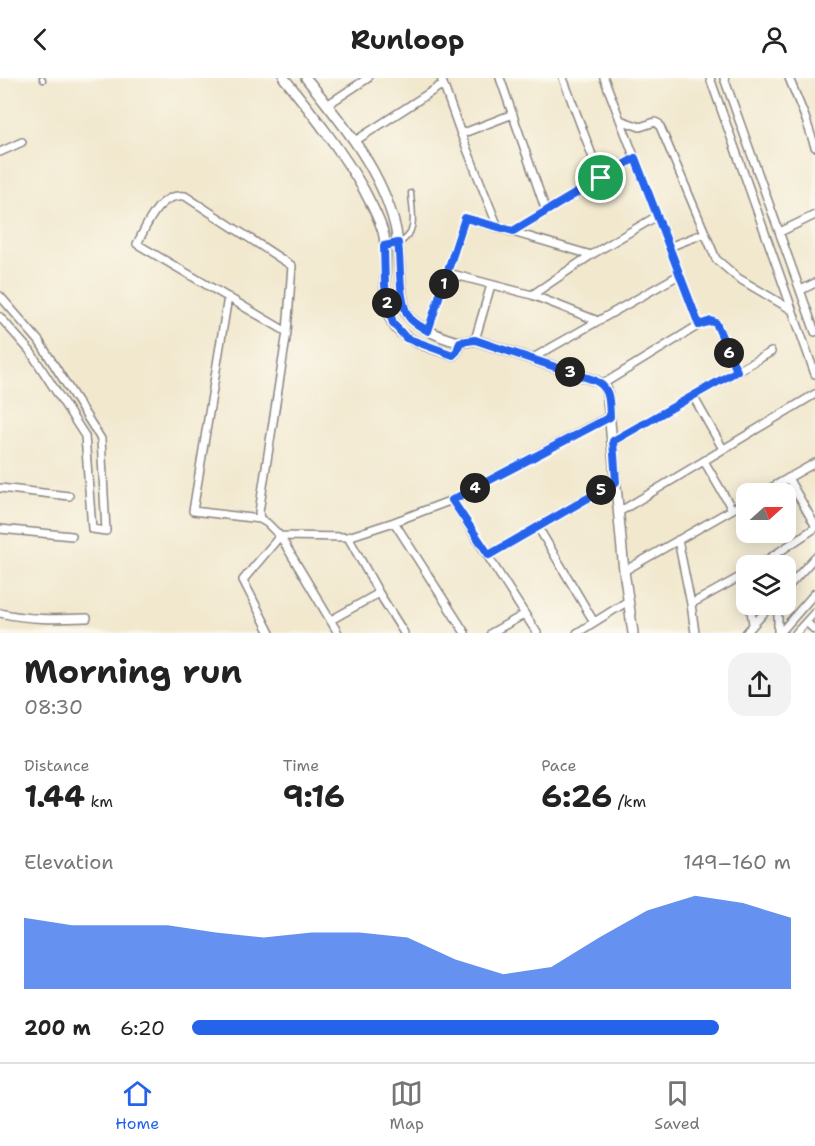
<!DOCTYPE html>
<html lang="en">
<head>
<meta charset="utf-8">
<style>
  :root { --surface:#fff; --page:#f2f2f2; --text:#222; --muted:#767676; --line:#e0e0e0; --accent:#2563eb }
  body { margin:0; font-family:"Shantell Sans",sans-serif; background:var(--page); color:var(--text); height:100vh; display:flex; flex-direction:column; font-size:22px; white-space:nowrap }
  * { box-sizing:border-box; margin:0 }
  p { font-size:20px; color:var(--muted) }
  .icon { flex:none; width:33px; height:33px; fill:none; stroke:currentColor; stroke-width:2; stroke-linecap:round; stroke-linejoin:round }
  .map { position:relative; height:555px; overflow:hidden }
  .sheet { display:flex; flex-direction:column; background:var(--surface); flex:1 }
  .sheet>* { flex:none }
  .needle { width:39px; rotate:69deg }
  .tools { position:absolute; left:736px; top:405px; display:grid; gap:12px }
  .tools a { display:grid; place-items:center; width:60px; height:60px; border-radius:12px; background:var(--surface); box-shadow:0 3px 15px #0003; font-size:30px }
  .pin { position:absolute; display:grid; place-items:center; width:51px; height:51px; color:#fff; margin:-26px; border:3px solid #fff; border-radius:50%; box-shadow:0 2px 6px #0007 }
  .km { position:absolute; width:30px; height:30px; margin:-15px; border-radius:50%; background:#222; color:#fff; font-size:16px; line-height:30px; text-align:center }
  .round { display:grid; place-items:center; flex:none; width:63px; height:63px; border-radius:18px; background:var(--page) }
  .overview { display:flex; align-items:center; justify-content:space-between; height:102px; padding:0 24px }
  h1 { font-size:33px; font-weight:700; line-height:45px }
  .metrics { display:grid; grid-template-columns:repeat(3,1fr); gap:9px; height:102px; padding:6px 24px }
  .metrics div { display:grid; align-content:center }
  .metrics b { font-size:30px; font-weight:700 }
  .metrics small { font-size:16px; font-weight:400 }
  .metrics p { font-size:16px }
  .chart { height:168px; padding:12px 24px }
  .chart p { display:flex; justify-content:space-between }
  .chart svg { width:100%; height:108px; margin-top:6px; fill:var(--accent); opacity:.7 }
  ul { padding:0 24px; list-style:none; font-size:20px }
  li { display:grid; grid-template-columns:96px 72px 1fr; align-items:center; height:45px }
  li i { height:15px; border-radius:8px; background:var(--accent) }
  header { display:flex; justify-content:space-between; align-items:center; height:78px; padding:0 24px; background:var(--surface); font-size:27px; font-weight:700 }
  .tabs { display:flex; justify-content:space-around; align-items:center; height:84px; border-top:2px solid var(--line); background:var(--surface); font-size:16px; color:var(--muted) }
  .tabs a { display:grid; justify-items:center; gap:3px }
  .tabs .selected { color:var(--accent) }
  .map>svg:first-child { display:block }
</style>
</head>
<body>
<header><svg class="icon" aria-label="back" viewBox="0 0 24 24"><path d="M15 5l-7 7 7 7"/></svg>Runloop<svg class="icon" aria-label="person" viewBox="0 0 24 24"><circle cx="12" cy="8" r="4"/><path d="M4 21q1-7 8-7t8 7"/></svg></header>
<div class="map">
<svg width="815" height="555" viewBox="0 0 815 555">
  <rect width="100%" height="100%" fill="#fbf7ec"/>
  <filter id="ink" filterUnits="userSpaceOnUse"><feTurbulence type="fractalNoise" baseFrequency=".0167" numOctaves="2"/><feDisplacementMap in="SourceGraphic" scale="12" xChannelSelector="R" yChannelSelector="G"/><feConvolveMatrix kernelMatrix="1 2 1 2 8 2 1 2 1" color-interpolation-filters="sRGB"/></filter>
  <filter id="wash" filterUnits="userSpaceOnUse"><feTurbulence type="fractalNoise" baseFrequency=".008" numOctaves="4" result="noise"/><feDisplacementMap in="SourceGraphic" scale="24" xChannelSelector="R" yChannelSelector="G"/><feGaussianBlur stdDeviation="1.35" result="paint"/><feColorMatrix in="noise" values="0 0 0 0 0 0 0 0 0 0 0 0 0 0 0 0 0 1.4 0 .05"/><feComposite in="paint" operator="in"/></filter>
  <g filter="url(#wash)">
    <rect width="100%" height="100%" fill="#f1e8ce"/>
  </g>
  <g filter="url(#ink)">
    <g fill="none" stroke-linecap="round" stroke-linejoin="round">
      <!-- lane casing -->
      <g stroke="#8a8584" stroke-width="7">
        <path id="lane" d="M 42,0 L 43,2
          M 399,165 C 419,155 412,134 411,115"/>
      </g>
      <!-- street casing -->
      <g stroke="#8a8584" stroke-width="10">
        <path id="street" d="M 441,0 L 461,56 L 498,149
          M 500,0 L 546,133
          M 563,0 L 601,101
          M 604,0 L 699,247
          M 710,0 L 815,296
          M 724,0 L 815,254
          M 789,0 L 805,39 L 815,69
          M 327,27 L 368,0
          M 620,42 L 640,49 L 655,44 L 659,46 L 716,181 L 738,200 L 792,232
          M 461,56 L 513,36
          M 355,63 L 443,6
          M 0,74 L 22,64
          M 513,153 L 635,80
          M 780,154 L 815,137
          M 669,169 L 705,155
          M 448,195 L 532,217 L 598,243
          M 801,212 L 815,205
          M 532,217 L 591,177 L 657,138
          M 0,218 L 39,263 L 101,361 L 106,453 L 92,451 L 85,358 L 30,273 L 0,239
          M 228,219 L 193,433 L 260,441 L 267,445 L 280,458 L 338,555
          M 428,253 L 465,140 L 591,177
          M 475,262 L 491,207
          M 531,281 L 679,197
          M 603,306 L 699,247 L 711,243 L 716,245 L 737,293
          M 693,318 L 723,371
          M 613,363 L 771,274
          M 704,383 L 732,431
          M 788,400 L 815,447
          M 0,410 L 69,418
          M 760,416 L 815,385
          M 452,422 L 537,555
          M 619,434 L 815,316
          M 260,441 L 259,434 L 287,254 L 292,188 L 185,118 C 159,114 147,147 137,166 L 287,254
          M 394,444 L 465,555
          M 538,449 L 594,544
          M 0,451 L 72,458
          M 348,459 L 379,515 L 404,555
          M 678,462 L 691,526 L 695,555
          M 489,477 L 616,404
          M 758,488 L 815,450
          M 624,493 L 747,423
          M 744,497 L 747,513
          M 786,511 L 815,479
          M 691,526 L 747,495
          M 750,526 L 753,546
          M 0,535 C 29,542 57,541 87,540
          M 331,542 L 379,515
          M 806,544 L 815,552
          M 270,555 L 243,502 L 280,458 L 348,459 L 394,444 L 452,422 L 610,338
          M 491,555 L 525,536
          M 577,555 L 628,523
          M 746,555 L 772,526
          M 778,555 L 778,526
          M 780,555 L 815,515
          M 796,555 L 815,534"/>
      </g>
      <!-- secondary casing -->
      <g stroke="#8a8584" stroke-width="12">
        <path id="secondary" d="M 284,0 C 313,36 341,72 364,112 C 371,126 381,143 384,158 C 389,186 379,218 392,244 C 402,263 428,268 447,275 L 453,277 L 457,273 L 460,264
          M 306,0 C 342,45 381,91 395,148 C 401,170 398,223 408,238 C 416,249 448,263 461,264 C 465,264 470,263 475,262 L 594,302 L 603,306 L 607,312 L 624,493 L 633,555"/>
      </g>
      <!-- lane -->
      <use href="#lane" stroke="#fff" stroke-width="4"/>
      <!-- street -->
      <use href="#street" stroke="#fff" stroke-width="7"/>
      <!-- secondary -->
      <use href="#secondary" stroke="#fff" stroke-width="9"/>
    </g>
  </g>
  <g fill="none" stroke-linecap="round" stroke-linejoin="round" filter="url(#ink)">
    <!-- route casing -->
    <g stroke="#fff" stroke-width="12">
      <path id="route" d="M 635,80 L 699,247 L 711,243 L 716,245 L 737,293 L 613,363 L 616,404 L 489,477 L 452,422 L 610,339 C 609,322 611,310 594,302 L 475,262 L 460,264 L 457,273 L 453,277 L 406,260 L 393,245 L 387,226 L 385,207 L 384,168 L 398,165 C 401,185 398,223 409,239 C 413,245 422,249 428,253 L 465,140 L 513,153 Z"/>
    </g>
    <!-- route -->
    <use href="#route" stroke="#2563eb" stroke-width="8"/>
  </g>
</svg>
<div class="tools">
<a><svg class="needle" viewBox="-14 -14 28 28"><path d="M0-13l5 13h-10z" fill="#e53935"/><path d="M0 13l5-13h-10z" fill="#767676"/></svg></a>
<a><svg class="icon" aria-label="layers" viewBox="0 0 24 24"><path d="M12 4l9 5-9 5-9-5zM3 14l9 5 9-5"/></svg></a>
</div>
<div class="pin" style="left:601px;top:100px;background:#1e9e55"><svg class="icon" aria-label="arrive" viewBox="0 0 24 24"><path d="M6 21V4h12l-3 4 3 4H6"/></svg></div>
<b class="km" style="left:444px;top:206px">1</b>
<b class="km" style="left:387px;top:225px">2</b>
<b class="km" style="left:570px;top:294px">3</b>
<b class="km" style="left:475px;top:410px">4</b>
<b class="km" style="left:601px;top:412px">5</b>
<b class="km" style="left:729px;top:275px">6</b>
</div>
<section class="sheet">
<div class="overview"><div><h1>Morning run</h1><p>08:30</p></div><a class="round"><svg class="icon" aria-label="share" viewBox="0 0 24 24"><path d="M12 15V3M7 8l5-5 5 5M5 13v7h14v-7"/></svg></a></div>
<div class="metrics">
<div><p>Distance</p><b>1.44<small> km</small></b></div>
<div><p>Time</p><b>9:16</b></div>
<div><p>Pace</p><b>6:26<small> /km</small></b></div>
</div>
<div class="chart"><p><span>Elevation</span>149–160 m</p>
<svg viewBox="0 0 160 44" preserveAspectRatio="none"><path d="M0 44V15L10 18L20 18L30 18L40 21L50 23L60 21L70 21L80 23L90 32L100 38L110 35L120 23L130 12L140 6L150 9L160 15V44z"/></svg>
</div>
<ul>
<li><b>200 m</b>6:20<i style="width:88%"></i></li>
</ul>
</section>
<nav class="tabs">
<a class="selected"><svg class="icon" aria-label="home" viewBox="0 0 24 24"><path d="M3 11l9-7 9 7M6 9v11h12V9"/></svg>Home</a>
<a><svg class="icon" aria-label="map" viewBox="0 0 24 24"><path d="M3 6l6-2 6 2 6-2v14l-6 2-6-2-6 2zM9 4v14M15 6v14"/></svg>Map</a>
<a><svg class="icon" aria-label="saved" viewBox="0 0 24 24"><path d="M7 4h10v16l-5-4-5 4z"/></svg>Saved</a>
</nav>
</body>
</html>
